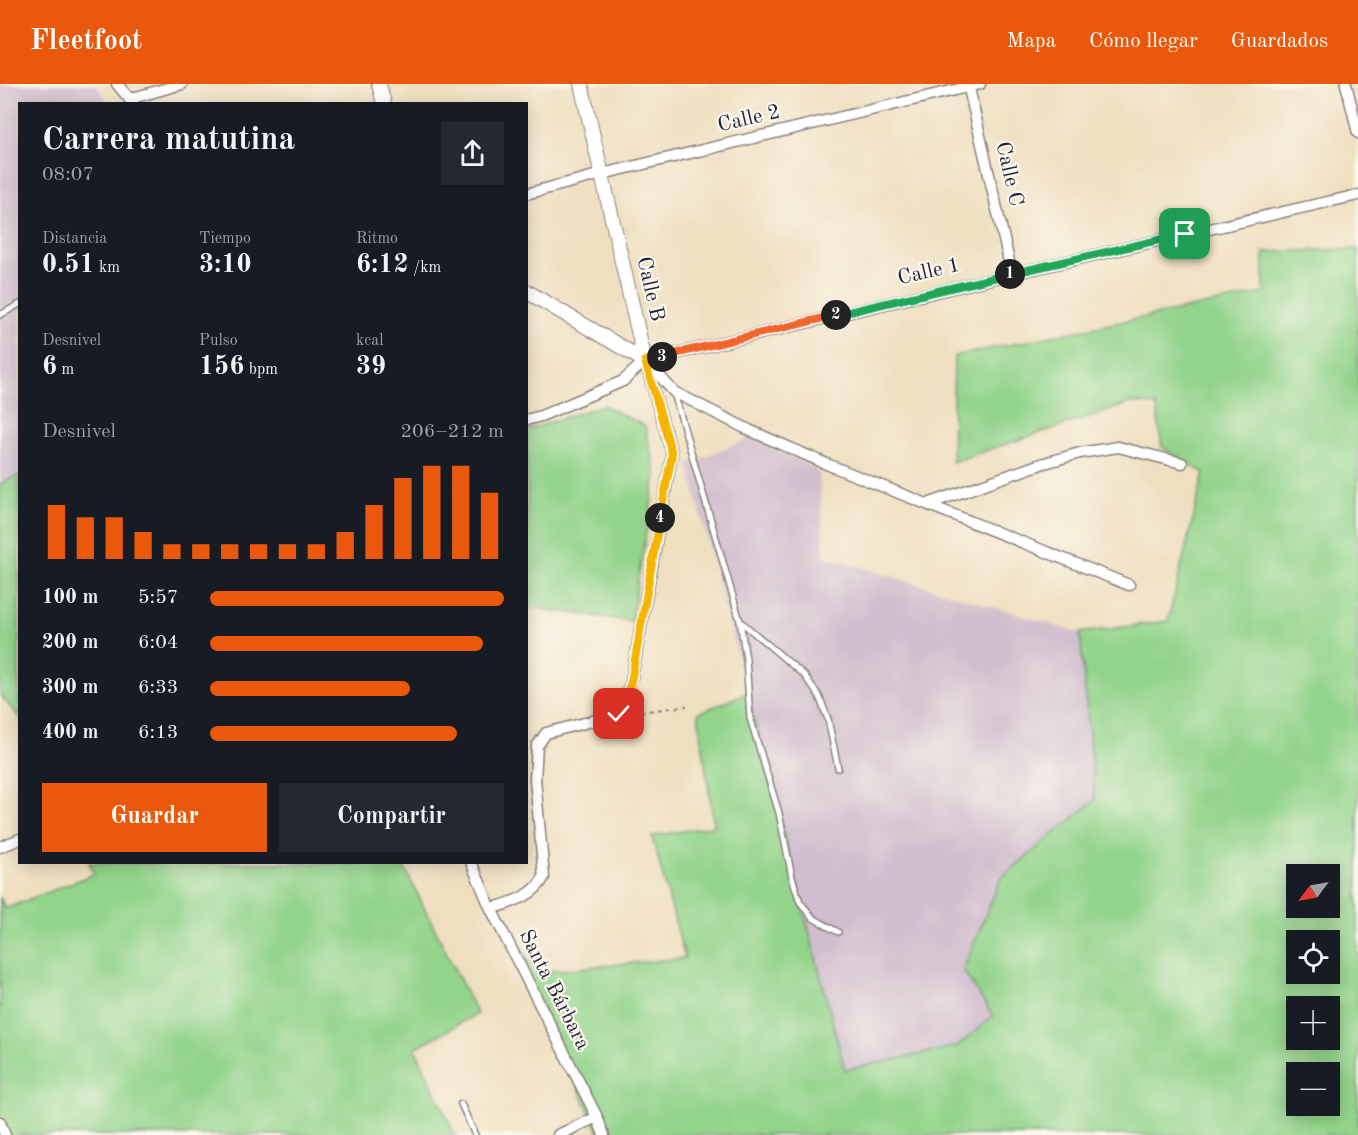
<!DOCTYPE html>
<html lang="es">
<head>
<meta charset="utf-8">
<style>
  :root { --surface:#171b24; --page:#242831; --text:#f1f3f6; --muted:#9ea1a6; --accent:#ea580c }
  body { margin:0; font-family:"Old Standard TT",serif; background:var(--page); color:var(--text); height:100vh; display:flex; flex-direction:column; font-size:22px; white-space:nowrap }
  * { box-sizing:border-box; margin:0 }
  p { font-size:20px; color:var(--muted) }
  .icon { flex:none; width:33px; height:33px; fill:none; stroke:currentColor; stroke-width:2; stroke-linecap:round; stroke-linejoin:round }
  .map { position:relative; flex:1; overflow:hidden }
  .drawer { position:absolute; left:18px; top:18px; width:510px; height:762px; display:flex; flex-direction:column; background:var(--surface); border-radius:0px; box-shadow:0 3px 15px #0003 }
  .drawer>* { flex:none }
  .needle { width:39px; rotate:238deg }
  .tools { position:absolute; left:1286px; top:780px; display:grid; gap:12px }
  .tools a { display:grid; place-items:center; width:54px; height:54px; border-radius:0px; background:var(--surface); box-shadow:0 3px 15px #0003; font-size:30px }
  .pin { position:absolute; display:grid; place-items:center; width:51px; height:51px; color:#fff; margin:-26px; border-radius:12px; box-shadow:0 3px 9px #0006 }
  .km { position:absolute; width:30px; height:30px; margin:-15px; border-radius:50%; background:#222; color:#fff; font-size:16px; line-height:30px; text-align:center }
  .round { display:grid; place-items:center; flex:none; width:63px; height:63px; border-radius:0px; background:var(--page) }
  .head { display:flex; align-items:center; justify-content:space-between; height:102px; padding:0 24px }
  h1 { font-size:33px; font-weight:700; line-height:45px }
  .stats { display:grid; grid-template-columns:repeat(3,1fr); gap:9px; height:102px; padding:6px 24px }
  .stats div { display:grid; align-content:center }
  .stats b { font-size:26px; font-weight:700 }
  .stats small { font-size:16px; font-weight:400 }
  .stats p { font-size:16px }
  .chart { height:168px; padding:12px 24px }
  .chart p { display:flex; justify-content:space-between }
  .chart svg { width:100%; height:108px; margin-top:6px; stroke:var(--accent); stroke-width:6 }
  .action { display:flex; gap:12px; margin-top:auto; padding:12px 24px }
  .action a { flex:1; height:69px; border-radius:0px; background:var(--accent); color:#fff; font-size:24px; font-weight:700; line-height:69px; text-align:center }
  .action a+a { background:var(--page); color:var(--text) }
  ul { padding:0 24px; list-style:none; font-size:20px }
  li { display:grid; grid-template-columns:96px 72px 1fr; align-items:center; height:45px }
  li i { height:15px; border-radius:8px; background:var(--accent) }
  header { display:flex; align-items:center; gap:36px; box-sizing:border-box; height:84px; padding:0 30px; background:var(--accent); color:#fff }
  header strong { font-size:28px }
  nav { display:flex; gap:33px; margin-inline-start:auto; font-size:21px }
  .map>svg:first-child { display:block }
</style>
</head>
<body>
<header>
<strong>Fleetfoot</strong>
<nav><a>Mapa</a><a>Cómo llegar</a><a>Guardados</a></nav>
</header>
<div class="map">
<svg width="1358" height="1051" viewBox="0 0 1358 1051">
  <rect width="100%" height="100%" fill="#fbf7ec"/>
  <filter id="ink" filterUnits="userSpaceOnUse"><feTurbulence type="fractalNoise" baseFrequency=".0167" numOctaves="2"/><feDisplacementMap in="SourceGraphic" scale="12" xChannelSelector="R" yChannelSelector="G"/><feConvolveMatrix kernelMatrix="1 2 1 2 8 2 1 2 1" color-interpolation-filters="sRGB"/></filter>
  <filter id="wash" filterUnits="userSpaceOnUse"><feTurbulence type="fractalNoise" baseFrequency=".008" numOctaves="4" result="noise"/><feDisplacementMap in="SourceGraphic" scale="24" xChannelSelector="R" yChannelSelector="G"/><feGaussianBlur stdDeviation="1.35" result="paint"/><feColorMatrix in="noise" values="0 0 0 0 0 0 0 0 0 0 0 0 0 0 0 0 0 1.4 0 .05"/><feComposite in="paint" operator="in"/></filter>
  <g filter="url(#wash)">
    <rect width="100%" height="100%" fill="#efdfbf"/>
    <!-- industrial -->
    <path fill="#d0bdcd" d="M 0,0 L 95,0 L 109,19 L 20,20 L 19,391 L 0,400 Z
      M 753,353 L 819,387 L 824,472 L 1080,549 L 1095,716 L 1001,794 L 993,932 L 958,962 L 845,987 L 688,380 Z"/>
    <!-- green -->
    <path fill="#93d48b" stroke="#5a7b63" stroke-width="1.5" fill-rule="evenodd" d="M 1358,165 L 1358,1051 L 600,1051 L 501,835 L 537,888 L 685,874 L 652,752 L 714,742 L 698,629 L 747,609 L 845,986 L 958,962 L 993,932 L 963,886 L 1001,794 L 1095,716 L 1080,549 L 1168,537 L 1204,389 L 1162,363 L 1156,321 L 1131,319 L 952,378 L 954,272 L 1264,209 L 1264,168 ZM 1296,790 L 1329,790 L 1329,824 L 1296,824 ZM 1296,856 L 1329,856 L 1329,890 L 1296,890 ZM 1296,922 L 1329,922 L 1329,956 L 1296,956 ZM 1296,988 L 1329,988 L 1329,1022 L 1296,1022 Z
      M 603,321 L 645,342 L 656,391 L 631,537 L 527,523 L 527,346 Z
      M 19,391 L 19,633 L 0,611 L 0,400 Z
      M 89,779 L 402,779 L 477,930 L 415,964 L 455,1051 L 0,1051 L 0,813 L 5,825 L 94,790 Z"/>
  </g>
  <g filter="url(#ink)">
    <g fill="none" stroke-linecap="round" stroke-linejoin="round">
      <!-- service casing -->
      <g stroke="#88807d" stroke-width="8">
        <path id="service" d="M 0,231 L 20,220
          M 674,309 L 740,537 L 804,591 L 819,612 L 828,635 L 838,684
          M 740,537 L 746,575 L 750,634 L 779,729 L 792,793 L 800,818 L 813,834 L 838,848
          M 461,1020 L 475,1051"/>
      </g>
      <!-- minor casing -->
      <g stroke="#88807d" stroke-width="13">
        <path id="minor" d="M 117,0 L 133,19
          M 968,0 L 1012,190
          M 1346,0 L 1358,49
          M 129,15 L 182,0
          M 526,110 L 602,90 L 980,0
          M 648,279 L 674,308 L 749,346 L 829,381 L 1129,501
          M 526,336 L 541,332 L 623,297 L 645,277 L 1012,190 L 1358,111
          M 928,420 L 1041,380 L 1080,369 L 1118,363 L 1182,379
          M 0,763 L 20,755
          M 471,778 L 491,825 L 597,1033 L 604,1051
          M 491,825 C 511,818 534,813 544,793 L 535,695 L 537,662 L 546,649 L 619,630 L 631,598 L 672,370 L 645,277
          M 0,1038 L 5,1051
          M 558,1051 L 597,1033"/>
      </g>
      <!-- tertiary casing -->
      <g stroke="#88807d" stroke-width="16">
        <path id="tertiary" d="M 379,0 L 384,20
          M 581,0 L 645,277
          M 526,207 L 645,277"/>
      </g>
      <!-- path -->
      <path stroke="#88807d" stroke-width="2" stroke-dasharray="4.5 4.5" stroke-linecap="butt" d="M 631,629 L 687,622"/>
      <!-- service -->
      <use href="#service" stroke="#fff" stroke-width="5"/>
      <!-- minor -->
      <use href="#minor" stroke="#fff" stroke-width="10"/>
      <!-- tertiary -->
      <use href="#tertiary" stroke="#fff" stroke-width="14"/>
    </g>
  </g>
  <g fill="none" stroke-linecap="round" stroke-linejoin="round" filter="url(#ink)">
    <!-- split-1 casing -->
    <g stroke="#fff" stroke-width="12">
      <path id="split-1" d="M 1010,190 L 1185,150"/>
    </g>
    <!-- split-2 casing -->
    <g stroke="#fff" stroke-width="12">
      <path id="split-2" d="M 836,231 L 1010,190"/>
    </g>
    <!-- split-3 casing -->
    <g stroke="#fff" stroke-width="12">
      <path id="split-3" d="M 662,273 L 836,231"/>
    </g>
    <!-- split-4 casing -->
    <g stroke="#fff" stroke-width="12">
      <path id="split-4" d="M 660,434 L 672,370 L 645,277 L 662,273"/>
    </g>
    <!-- split-5 casing -->
    <g stroke="#fff" stroke-width="12">
      <path id="split-5" d="M 619,630 L 631,598 L 660,434"/>
    </g>
    <!-- split-1 -->
    <use href="#split-1" stroke="#22a559" stroke-width="8"/>
    <!-- split-2 -->
    <use href="#split-2" stroke="#22a559" stroke-width="8"/>
    <!-- split-3 -->
    <use href="#split-3" stroke="#f0652b" stroke-width="8"/>
    <!-- split-4 -->
    <use href="#split-4" stroke="#f5b400" stroke-width="8"/>
    <!-- split-5 -->
    <use href="#split-5" stroke="#f5b400" stroke-width="8"/>
  </g>
  <g text-anchor="middle" dominant-baseline="central" stroke-width="4.5" stroke-linejoin="round" paint-order="stroke">
    <!-- street labels -->
    <g font-size="21" fill="#22223b" stroke="#fbf7ec">
      <text transform="translate(749 35) rotate(-13)">Calle 2</text>
      <text transform="translate(1009 90) rotate(77)">Calle C</text>
      <text transform="translate(929 188) rotate(-13)">Calle 1</text>
      <text transform="translate(650 205) rotate(77)">Calle B</text>
      <text transform="translate(554 906) rotate(63)">Santa Bárbara</text>
    </g>
  </g>
</svg>
<div class="tools">
<a><svg class="needle" viewBox="-14 -14 28 28"><path d="M0-13l5 13h-10z" fill="#e53935"/><path d="M0 13l5-13h-10z" fill="#9ea1a6"/></svg></a>
<a><svg class="icon" aria-label="locate" viewBox="0 0 24 24"><circle cx="12" cy="12" r="6"/><path d="M12 2v4M12 18v4M2 12h4M18 12h4"/></svg></a>
<a>+</a>
<a>−</a>
</div>
<div class="pin" style="left:1185px;top:150px;background:#1e9e55"><svg class="icon" aria-label="arrive" viewBox="0 0 24 24"><path d="M6 21V4h12l-3 4 3 4H6"/></svg></div>
<div class="pin" style="left:619px;top:630px;background:#d93025"><svg class="icon" aria-label="check" viewBox="0 0 24 24"><path d="M5 12l5 5 9-10"/></svg></div>
<b class="km" style="left:1010px;top:190px">1</b>
<b class="km" style="left:836px;top:231px">2</b>
<b class="km" style="left:662px;top:273px">3</b>
<b class="km" style="left:660px;top:434px">4</b>
<section class="drawer">
<div class="head"><div><h1>Carrera matutina</h1><p>08:07</p></div><a class="round"><svg class="icon" aria-label="share" viewBox="0 0 24 24"><path d="M12 15V3M7 8l5-5 5 5M5 13v7h14v-7"/></svg></a></div>
<div class="stats">
<div><p>Distancia</p><b>0.51<small> km</small></b></div>
<div><p>Tiempo</p><b>3:10</b></div>
<div><p>Ritmo</p><b>6:12<small> /km</small></b></div>
</div>
<div class="stats">
<div><p>Desnivel</p><b>6<small> m</small></b></div>
<div><p>Pulso</p><b>156<small> bpm</small></b></div>
<div><p>kcal</p><b>39</b></div>
</div>
<div class="chart"><p><span>Desnivel</span>206–212 m</p>
<svg viewBox="0 0 160 44" preserveAspectRatio="none"><path d="M5 44V22M15 44V27M25 44V27M35 44V33M45 44V38M55 44V38M65 44V38M75 44V38M85 44V38M95 44V38M105 44V33M115 44V22M125 44V11M135 44V6M145 44V6M155 44V17"/></svg>
</div>
<ul>
<li><b>100 m</b>5:57<i style="width:100%"></i></li>
<li><b>200 m</b>6:04<i style="width:93%"></i></li>
<li><b>300 m</b>6:33<i style="width:68%"></i></li>
<li><b>400 m</b>6:13<i style="width:84%"></i></li>
</ul>
<div class="action"><a>Guardar</a><a>Compartir</a></div>
</section>
</div>
</body>
</html>
